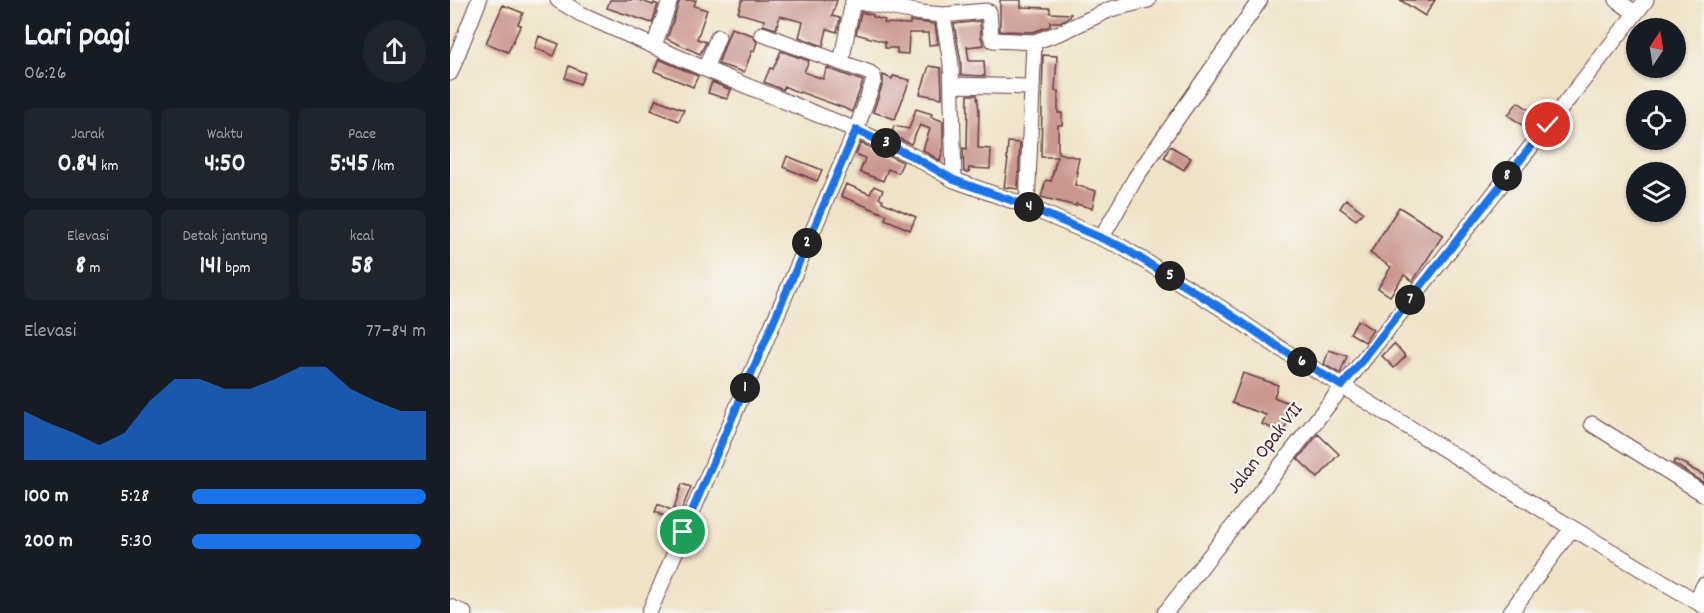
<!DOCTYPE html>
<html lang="id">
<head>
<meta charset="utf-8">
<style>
  :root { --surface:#171b24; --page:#20242c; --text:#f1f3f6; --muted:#9ea1a6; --accent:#1a73e8 }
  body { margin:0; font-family:Dekko,sans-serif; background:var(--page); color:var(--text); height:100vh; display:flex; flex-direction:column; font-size:22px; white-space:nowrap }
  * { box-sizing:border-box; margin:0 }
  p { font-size:20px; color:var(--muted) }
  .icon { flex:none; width:33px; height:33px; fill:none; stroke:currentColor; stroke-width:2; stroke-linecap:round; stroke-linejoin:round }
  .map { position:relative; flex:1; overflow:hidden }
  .sheet { display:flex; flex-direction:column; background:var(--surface); width:450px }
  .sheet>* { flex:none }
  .needle { width:39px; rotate:12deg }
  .controls { position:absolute; left:1176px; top:18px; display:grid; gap:12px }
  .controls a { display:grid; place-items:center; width:60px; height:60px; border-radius:50%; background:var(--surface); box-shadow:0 2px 4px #0004; font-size:30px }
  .pin { position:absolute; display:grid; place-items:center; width:51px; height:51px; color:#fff; margin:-26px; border:3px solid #fff; border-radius:50%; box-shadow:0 2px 6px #0007 }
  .km { position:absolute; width:30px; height:30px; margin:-15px; border-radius:50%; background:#222; color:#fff; font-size:16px; line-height:30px; text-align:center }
  .round { display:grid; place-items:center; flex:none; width:63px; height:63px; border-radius:32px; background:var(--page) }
  .head { display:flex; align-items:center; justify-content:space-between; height:102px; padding:0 24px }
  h1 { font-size:33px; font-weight:800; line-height:45px }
  .metrics { display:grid; grid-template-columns:repeat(3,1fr); gap:9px; height:102px; padding:6px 24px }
  .metrics div { display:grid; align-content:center; border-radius:9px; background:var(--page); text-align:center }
  .metrics b { font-size:26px; font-weight:800 }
  .metrics small { font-size:16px; font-weight:400 }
  .metrics p { font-size:16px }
  .chart { height:168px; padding:12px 24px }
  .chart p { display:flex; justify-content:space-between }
  .chart svg { width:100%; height:108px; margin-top:6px; fill:var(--accent); opacity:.7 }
  ul { padding:0 24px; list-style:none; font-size:20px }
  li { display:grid; grid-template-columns:96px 72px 1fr; align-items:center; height:45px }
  li i { height:15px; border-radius:8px; background:var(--accent) }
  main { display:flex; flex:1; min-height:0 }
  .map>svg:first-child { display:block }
</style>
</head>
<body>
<main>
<section class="sheet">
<div class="head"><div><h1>Lari pagi</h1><p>06:26</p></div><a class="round"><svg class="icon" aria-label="share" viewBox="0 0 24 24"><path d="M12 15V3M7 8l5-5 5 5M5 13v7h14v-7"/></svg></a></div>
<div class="metrics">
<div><p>Jarak</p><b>0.84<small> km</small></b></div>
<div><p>Waktu</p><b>4:50</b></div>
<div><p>Pace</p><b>5:45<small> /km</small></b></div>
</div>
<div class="metrics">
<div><p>Elevasi</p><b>8<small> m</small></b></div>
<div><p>Detak jantung</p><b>141<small> bpm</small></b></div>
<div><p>kcal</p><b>58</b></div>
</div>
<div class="chart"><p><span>Elevasi</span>77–84 m</p>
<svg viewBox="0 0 160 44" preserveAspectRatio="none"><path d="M0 44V24L10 29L20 33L30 38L40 33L50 20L60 11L70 11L80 15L90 15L100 11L110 6L120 6L130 15L140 20L150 24L160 24V44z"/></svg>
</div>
<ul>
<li><b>100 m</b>5:28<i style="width:100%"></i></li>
<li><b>200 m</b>5:30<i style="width:98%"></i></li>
</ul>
</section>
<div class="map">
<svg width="1254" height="613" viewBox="0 0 1254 613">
  <rect width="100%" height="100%" fill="#f6f6f2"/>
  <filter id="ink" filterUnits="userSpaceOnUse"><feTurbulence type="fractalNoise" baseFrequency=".0167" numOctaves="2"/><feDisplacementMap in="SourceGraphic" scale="12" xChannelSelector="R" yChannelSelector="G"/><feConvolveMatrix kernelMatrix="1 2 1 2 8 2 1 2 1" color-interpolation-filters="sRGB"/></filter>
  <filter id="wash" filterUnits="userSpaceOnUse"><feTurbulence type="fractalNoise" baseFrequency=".008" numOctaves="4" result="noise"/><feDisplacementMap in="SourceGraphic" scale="24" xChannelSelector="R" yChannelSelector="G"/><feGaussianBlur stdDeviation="1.35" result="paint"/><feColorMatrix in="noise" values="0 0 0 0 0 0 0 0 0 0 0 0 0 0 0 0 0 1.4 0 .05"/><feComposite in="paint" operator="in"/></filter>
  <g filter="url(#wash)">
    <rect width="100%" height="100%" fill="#efe3c7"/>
    <g id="blocks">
      <!-- building -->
      <path fill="#ca9690" d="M 160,0 L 189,0 L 203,5 L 204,3 L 208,5 L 202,23 L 157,8 Z
        M 230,0 L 246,0 L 244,6 L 257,10 L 247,39 L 256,42 L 250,54 L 217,39 Z
        M 292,0 L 387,0 L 382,16 L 390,18 L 387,32 L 377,29 L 373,46 L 349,37 L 353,22 L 330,16 L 326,29 L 313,25 L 314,20 L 288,13 Z
        M 550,0 L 571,0 L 571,7 L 600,8 L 600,13 L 621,14 L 620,17 L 610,22 L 600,22 L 600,26 L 583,32 L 550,31 Z
        M 950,0 L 985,0 L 975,16 Z
        M 53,5 L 73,13 L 68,24 L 71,25 L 58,52 L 36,43 Z
        M 411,12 L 423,15 L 423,17 L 435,20 L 434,23 L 460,24 L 460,21 L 485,24 L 488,44 L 479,45 L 478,33 L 459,33 L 458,54 L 447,53 L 447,48 L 435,48 L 435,42 L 406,34 Z
        M 530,21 L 531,37 L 534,45 L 517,47 L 519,61 L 534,61 L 535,76 L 511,75 L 511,62 L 504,24 Z
        M 281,28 L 302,35 L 307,42 L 304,51 L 302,51 L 294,72 L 268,64 Z
        M 89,36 L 109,44 L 104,56 L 85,48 Z
        M 331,51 L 359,61 L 354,72 L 373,79 L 377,68 L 413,81 L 402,112 L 394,108 L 350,92 L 349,93 L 334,86 L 333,90 L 314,82 L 320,68 L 323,69 Z
        M 593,55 L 607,56 L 605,91 L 608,91 L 608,113 L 612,113 L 612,125 L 608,125 L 608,153 L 629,158 L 626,172 L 628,172 L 625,185 L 646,191 L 642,208 L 626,204 L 626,206 L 591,197 L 596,180 L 601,181 L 607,157 L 591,157 Z
        M 209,59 L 248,76 L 243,87 L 204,71 Z
        M 119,66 L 135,73 L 130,84 L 115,78 Z
        M 479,66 L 491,68 L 492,98 L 470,94 Z
        M 433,75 L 442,79 L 443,76 L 460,80 L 445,119 L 423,112 L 433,83 Z
        M 262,82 L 281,90 L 277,99 L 258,93 Z
        M 518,95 L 527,95 L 529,111 L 528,148 L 541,149 L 540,169 L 519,168 L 519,172 L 514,172 L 513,148 L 517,149 Z
        M 206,99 L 234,110 L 229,121 L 201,110 Z
        M 1068,102 L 1088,116 L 1078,129 L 1058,115 Z
        M 466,109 L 482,114 L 481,117 L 493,121 L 493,149 L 490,161 L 473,150 L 480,129 L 470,125 L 461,144 L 441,135 L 444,126 L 459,129 Z
        M 558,142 L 570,143 L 568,189 L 554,187 L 558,159 L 557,159 Z
        M 411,143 L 453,162 L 448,173 L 438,169 L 433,181 L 410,172 L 415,158 L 406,154 Z
        M 720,146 L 741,158 L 734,170 L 714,158 Z
        M 337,156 L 372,170 L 367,181 L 333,167 Z
        M 396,184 L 420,194 L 424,186 L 433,190 L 429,198 L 433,200 L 432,202 L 466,217 L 460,230 L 435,219 L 437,215 L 391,196 Z
        M 896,199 L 913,212 L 906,220 L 890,208 Z
        M 949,207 L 993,235 L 963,281 L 954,275 L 940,296 L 928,288 L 941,267 L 920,253 Z
        M 908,320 L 923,330 L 915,342 L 900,333 Z
        M 944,344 L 956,356 L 944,368 L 932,356 Z
        M 879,350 L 897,356 L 890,374 L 874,364 Z
        M 793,373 L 828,385 L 824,397 L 844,405 L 833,433 L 812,424 L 816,415 L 782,403 Z
        M 868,434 L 889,454 L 868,478 L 848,459 Z
        M 1225,460 L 1238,465 L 1238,467 L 1254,475 L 1254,483 L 1223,463 Z
        M 232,484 L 241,487 L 221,535 L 216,533 L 220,519 L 205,512 L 208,504 L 223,511 Z"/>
    </g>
  </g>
  <g filter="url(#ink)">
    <use href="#blocks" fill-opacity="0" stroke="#633c42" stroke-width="1.5"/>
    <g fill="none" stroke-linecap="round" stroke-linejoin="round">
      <!-- minor casing -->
      <g stroke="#633c42" stroke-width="17">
        <path id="minor" d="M 108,0 L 131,14 L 255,69 L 406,130 L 463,156 L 504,180 L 577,206 L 672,247 L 771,308 L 828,347 L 892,386 L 1122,528 L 1254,606
          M 1167,0 L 1185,13
          M 493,15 L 536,11 L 539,12 L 541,36 L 543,40 L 584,42 L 612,32 L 661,9 L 698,0
          M 204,46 L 220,0
          M 391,63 L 403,1 L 472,13 L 493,15 L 501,64 L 504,180
          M 255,69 L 268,37
          M 0,73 L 29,0
          M 503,85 L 582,87
          M 577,206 L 584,42
          M 652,237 L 686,177 L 810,0
          M 1142,424 L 1254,494
          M 1246,601 L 1254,585
          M 0,607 L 14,613
          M 199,613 L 406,130 L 424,80 L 423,76 L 420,73 L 312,34
          M 715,613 L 1196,0
          M 1060,613 L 1122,528"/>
      </g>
      <!-- minor -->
      <use href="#minor" stroke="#fff" stroke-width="15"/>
    </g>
  </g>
  <g fill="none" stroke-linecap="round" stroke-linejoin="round" filter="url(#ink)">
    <!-- route casing -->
    <g stroke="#fff" stroke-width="12">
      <path id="route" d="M 233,532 L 406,130 L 462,156 L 504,180 L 577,206 L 672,247 L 771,308 L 828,347 L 892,386 L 1098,125"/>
    </g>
    <!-- route -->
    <use href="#route" stroke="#1a73e8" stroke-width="8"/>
  </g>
  <g text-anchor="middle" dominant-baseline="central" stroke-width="4.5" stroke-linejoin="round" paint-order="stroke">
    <!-- street labels -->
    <g font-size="20" fill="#4a1f2b" stroke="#f6f6f2">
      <text transform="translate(816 449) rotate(-52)">Jalan Opak VII</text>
    </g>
  </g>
</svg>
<div class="controls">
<a><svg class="needle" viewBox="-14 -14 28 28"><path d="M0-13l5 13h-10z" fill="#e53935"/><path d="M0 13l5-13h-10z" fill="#9ea1a6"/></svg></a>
<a><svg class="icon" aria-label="locate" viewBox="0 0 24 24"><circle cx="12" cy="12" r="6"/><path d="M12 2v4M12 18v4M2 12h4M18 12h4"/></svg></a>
<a><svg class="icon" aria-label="layers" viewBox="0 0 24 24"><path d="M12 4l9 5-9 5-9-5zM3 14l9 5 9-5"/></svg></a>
</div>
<div class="pin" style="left:233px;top:532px;background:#1e9e55"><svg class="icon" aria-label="arrive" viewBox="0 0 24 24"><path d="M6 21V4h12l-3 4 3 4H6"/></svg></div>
<div class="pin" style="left:1098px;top:125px;background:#d93025"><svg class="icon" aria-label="check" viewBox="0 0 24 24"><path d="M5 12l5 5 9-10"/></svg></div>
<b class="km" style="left:295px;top:388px">1</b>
<b class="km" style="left:357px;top:243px">2</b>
<b class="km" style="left:436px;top:143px">3</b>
<b class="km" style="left:579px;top:207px">4</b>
<b class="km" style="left:720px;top:276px">5</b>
<b class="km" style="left:852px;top:362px">6</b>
<b class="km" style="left:960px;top:300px">7</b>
<b class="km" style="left:1057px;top:176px">8</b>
</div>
</main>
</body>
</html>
